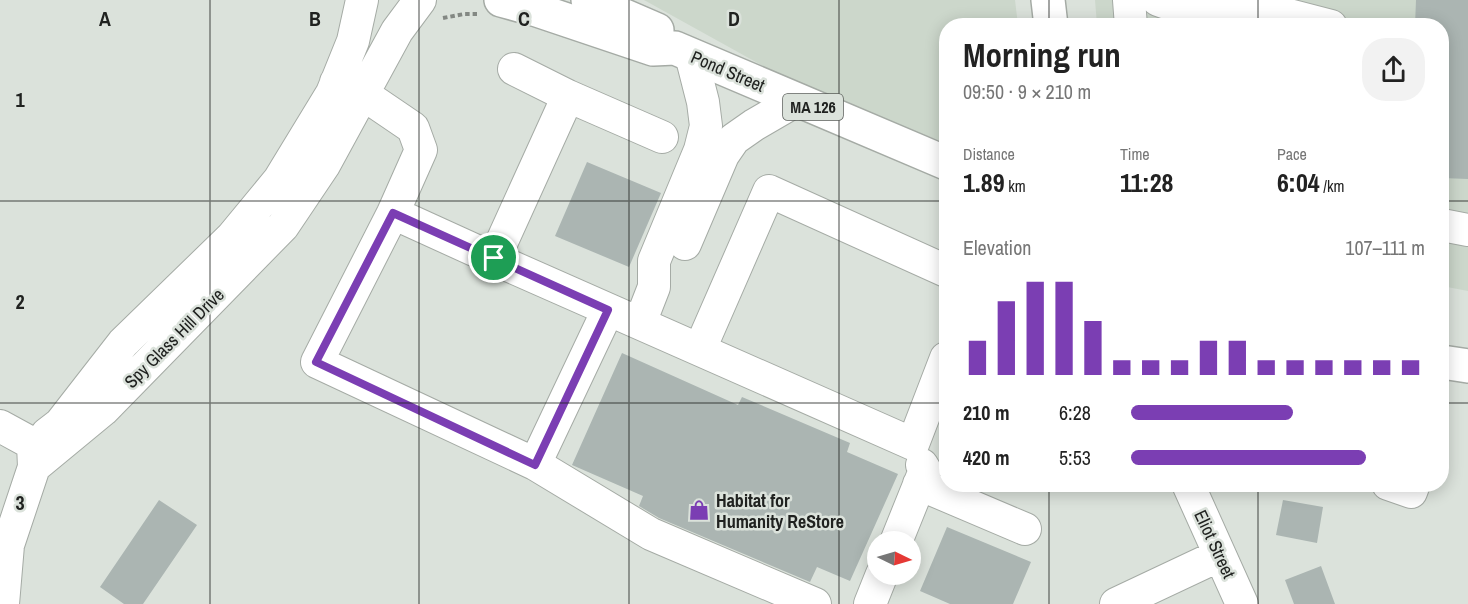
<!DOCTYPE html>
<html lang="en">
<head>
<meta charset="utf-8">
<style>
  :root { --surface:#fff; --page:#f2f2f2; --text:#222; --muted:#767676; --accent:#7b3eb3 }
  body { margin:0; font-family:"Archivo Narrow",sans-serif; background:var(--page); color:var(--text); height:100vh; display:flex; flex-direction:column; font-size:22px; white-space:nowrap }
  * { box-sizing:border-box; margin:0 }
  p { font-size:20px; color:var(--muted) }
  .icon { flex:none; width:33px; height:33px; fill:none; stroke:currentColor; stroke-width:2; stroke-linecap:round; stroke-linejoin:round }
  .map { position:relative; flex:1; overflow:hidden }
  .details { position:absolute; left:939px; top:18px; width:510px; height:474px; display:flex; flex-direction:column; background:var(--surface); border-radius:24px; box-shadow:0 3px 15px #0003 }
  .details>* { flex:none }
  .needle { width:39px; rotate:95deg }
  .buttons { position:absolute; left:867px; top:531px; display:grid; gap:12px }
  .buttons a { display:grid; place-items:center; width:54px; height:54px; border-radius:50%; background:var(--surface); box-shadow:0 3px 15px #0003; font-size:30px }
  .pin { position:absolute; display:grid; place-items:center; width:51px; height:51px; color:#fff; margin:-26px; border:3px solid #fff; border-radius:50%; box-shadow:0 2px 6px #0007 }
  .round { display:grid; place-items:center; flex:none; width:63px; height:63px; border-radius:24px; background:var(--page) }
  .head { display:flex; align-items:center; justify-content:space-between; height:102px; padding:0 24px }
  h1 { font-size:33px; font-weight:800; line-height:45px }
  .figures { display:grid; grid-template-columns:repeat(3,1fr); gap:9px; height:102px; padding:6px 24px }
  .figures div { display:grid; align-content:center }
  .figures b { font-size:26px; font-weight:800 }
  .figures small { font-size:16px; font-weight:400 }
  .figures p { font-size:16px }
  .chart { height:168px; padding:12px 24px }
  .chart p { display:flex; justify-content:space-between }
  .chart svg { width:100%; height:108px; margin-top:6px; stroke:var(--accent); stroke-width:6 }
  ul { padding:0 24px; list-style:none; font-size:20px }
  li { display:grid; grid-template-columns:96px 72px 1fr; align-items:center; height:45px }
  li i { height:15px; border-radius:8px; background:var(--accent) }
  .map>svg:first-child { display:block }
</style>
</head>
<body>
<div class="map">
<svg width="1468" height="604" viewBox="0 0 1468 604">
  <rect width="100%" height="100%" fill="#dbe2db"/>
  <!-- built -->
  <path fill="#ccd7cb" d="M 644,0 L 1015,0 L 1018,25 L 946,26 L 946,143 L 810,92 Z
    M 1095,0 L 1468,0 L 1468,291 L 1442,286 L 1442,26 L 1097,25 Z"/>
  <!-- building -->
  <path fill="#abb5b2" d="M 1416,0 L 1468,0 L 1468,179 L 1442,178 L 1442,26 L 1415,26 Z
    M 587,162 L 661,193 L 629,267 L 555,236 Z
    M 622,353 L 738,405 L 742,397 L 850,443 L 847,452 L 898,474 L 850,581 L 817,567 L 810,582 L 659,518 L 639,506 L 643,496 L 572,465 Z
    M 159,500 L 197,525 L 143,604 L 124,604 L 100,587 Z
    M 1283,500 L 1323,507 L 1317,543 L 1276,535 Z
    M 947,527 L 1031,562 L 1013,604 L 950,604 L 920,591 Z
    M 1321,566 L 1335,604 L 1294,604 L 1285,580 Z"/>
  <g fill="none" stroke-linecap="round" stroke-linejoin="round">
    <!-- minor casing -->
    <g stroke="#a5aba5" stroke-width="34">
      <path id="minor" d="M 1129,0 L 1131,26
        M 1158,0 L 1172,5 L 1281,13 L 1331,26
        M 514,69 L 568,96 L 662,137
        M 336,82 L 363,94 L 413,128 L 421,150 L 393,213 L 317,362 L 535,464 L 608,310
        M 568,96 L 494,259 L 913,444 L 946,358
        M 393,213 L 494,259
        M 1442,225 L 1468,230
        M 685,244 L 723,155 L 734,139 L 754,125 L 797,100
        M 640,323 L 654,287 L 654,261 L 700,150 L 706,126 L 703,102 L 691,55
        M 700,349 L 769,191 L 946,271
        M 0,426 L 33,444 L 34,467
        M 47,434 L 60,424 L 123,343 L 232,237 L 279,180 L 332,93 L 353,41 L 362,0
        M 535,464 L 651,534 L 815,604
        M 919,484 L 1025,529
        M 1188,484 L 1242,604
        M 1388,484 L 1411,492 L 1414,484
        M 896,542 L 925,470 L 922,465
        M 3,604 L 8,545 L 34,467 L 103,410 L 283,226 L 324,165 L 397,31 L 420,0
        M 870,604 L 882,574
        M 1116,604 L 1220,555"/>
    </g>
    <!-- major casing -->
    <g stroke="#a5aba5" stroke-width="36">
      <path id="major" d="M 501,0 L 537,10 L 653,49 L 675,48 L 946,163
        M 588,0 L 657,30
        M 1048,0 L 1051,26
        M 1442,362 L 1468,366"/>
    </g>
    <!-- path -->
    <path stroke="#838883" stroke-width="4" stroke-dasharray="4.5 3" stroke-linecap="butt" d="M 443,18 L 464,14 L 477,14"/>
    <!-- minor -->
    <use href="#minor" stroke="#fff" stroke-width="32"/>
    <!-- major -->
    <use href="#major" stroke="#fff" stroke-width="33"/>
  </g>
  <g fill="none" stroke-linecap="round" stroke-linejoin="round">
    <!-- route casing -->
    <g stroke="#fff" stroke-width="12">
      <path id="route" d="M 393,213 L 608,310 L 535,465 L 316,362 Z"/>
    </g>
    <!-- route -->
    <use href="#route" stroke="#7b3eb3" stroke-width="8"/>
  </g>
  <!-- grid -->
  <path fill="none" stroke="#202220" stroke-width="1.5" stroke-opacity="0.55" d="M 210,0 L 210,604M 419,0 L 419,604M 629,0 L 629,604M 839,0 L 839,604M 1049,0 L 1049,26M 1258,0 L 1258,26M 0,201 L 946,201M 1442,201 L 1468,201M 0,403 L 946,403M 1442,403 L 1468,403M 1049,484 L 1049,604M 1258,484 L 1258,604"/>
  <!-- icons -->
  <defs>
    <g id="shop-bare" transform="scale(1.62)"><path d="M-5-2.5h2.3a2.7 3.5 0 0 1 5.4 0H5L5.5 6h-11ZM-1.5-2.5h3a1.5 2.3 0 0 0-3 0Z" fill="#7b3eb3" stroke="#dbe2db" stroke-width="2.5" paint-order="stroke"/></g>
  </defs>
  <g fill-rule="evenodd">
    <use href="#shop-bare" x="699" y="510"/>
  </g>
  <g text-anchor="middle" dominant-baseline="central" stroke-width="5" stroke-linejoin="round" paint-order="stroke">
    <!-- shield labels -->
    <rect fill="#dbe2db" stroke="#585c58" stroke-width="1.5" x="783" y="94" width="60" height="26" rx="4.5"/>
    <g font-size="16" font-weight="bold" fill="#202220">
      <text x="813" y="107">MA 126</text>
    </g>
    <!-- street labels -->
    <g font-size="18" fill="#202220" stroke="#dbe2db">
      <text transform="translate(728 71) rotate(23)">Pond Street</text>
      <text transform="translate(174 338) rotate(-45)">Spy Glass Hill Drive</text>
      <text transform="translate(1215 544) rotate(65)">Eliot Street</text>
    </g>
    <!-- poi labels -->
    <g font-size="18" font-weight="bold" fill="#202220" stroke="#dbe2db" text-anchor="start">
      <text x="716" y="500">Habitat for<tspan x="716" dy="21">Humanity ReStore</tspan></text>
    </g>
  </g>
  <g font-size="20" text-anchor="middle" font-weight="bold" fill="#202220" stroke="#dbe2db" stroke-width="5" stroke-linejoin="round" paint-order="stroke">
    <text x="105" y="26">A</text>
    <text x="315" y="26">B</text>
    <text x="524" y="26">C</text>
    <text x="734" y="26">D</text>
    <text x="20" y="107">1</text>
    <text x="20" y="309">2</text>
    <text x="20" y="510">3</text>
  </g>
</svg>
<div class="buttons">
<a><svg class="needle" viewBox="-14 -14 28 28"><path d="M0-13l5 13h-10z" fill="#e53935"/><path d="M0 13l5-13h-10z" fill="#767676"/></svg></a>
</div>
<div class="pin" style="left:494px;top:258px;background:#1e9e55"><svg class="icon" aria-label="arrive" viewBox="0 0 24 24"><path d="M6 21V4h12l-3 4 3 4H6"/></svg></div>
<section class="details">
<div class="head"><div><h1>Morning run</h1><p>09:50 · 9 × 210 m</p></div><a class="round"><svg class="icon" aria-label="share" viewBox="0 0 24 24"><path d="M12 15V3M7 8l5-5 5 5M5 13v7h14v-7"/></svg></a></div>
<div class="figures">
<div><p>Distance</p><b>1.89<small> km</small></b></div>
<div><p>Time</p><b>11:28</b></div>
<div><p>Pace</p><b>6:04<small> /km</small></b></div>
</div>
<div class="chart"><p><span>Elevation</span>107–111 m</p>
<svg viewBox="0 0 160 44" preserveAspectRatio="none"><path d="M5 44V30M15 44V14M25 44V6M35 44V6M45 44V22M55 44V38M65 44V38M75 44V38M85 44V30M95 44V30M105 44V38M115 44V38M125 44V38M135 44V38M145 44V38M155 44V38"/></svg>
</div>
<ul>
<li><b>210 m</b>6:28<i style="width:55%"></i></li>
<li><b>420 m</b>5:53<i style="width:80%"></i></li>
</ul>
</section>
</div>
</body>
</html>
